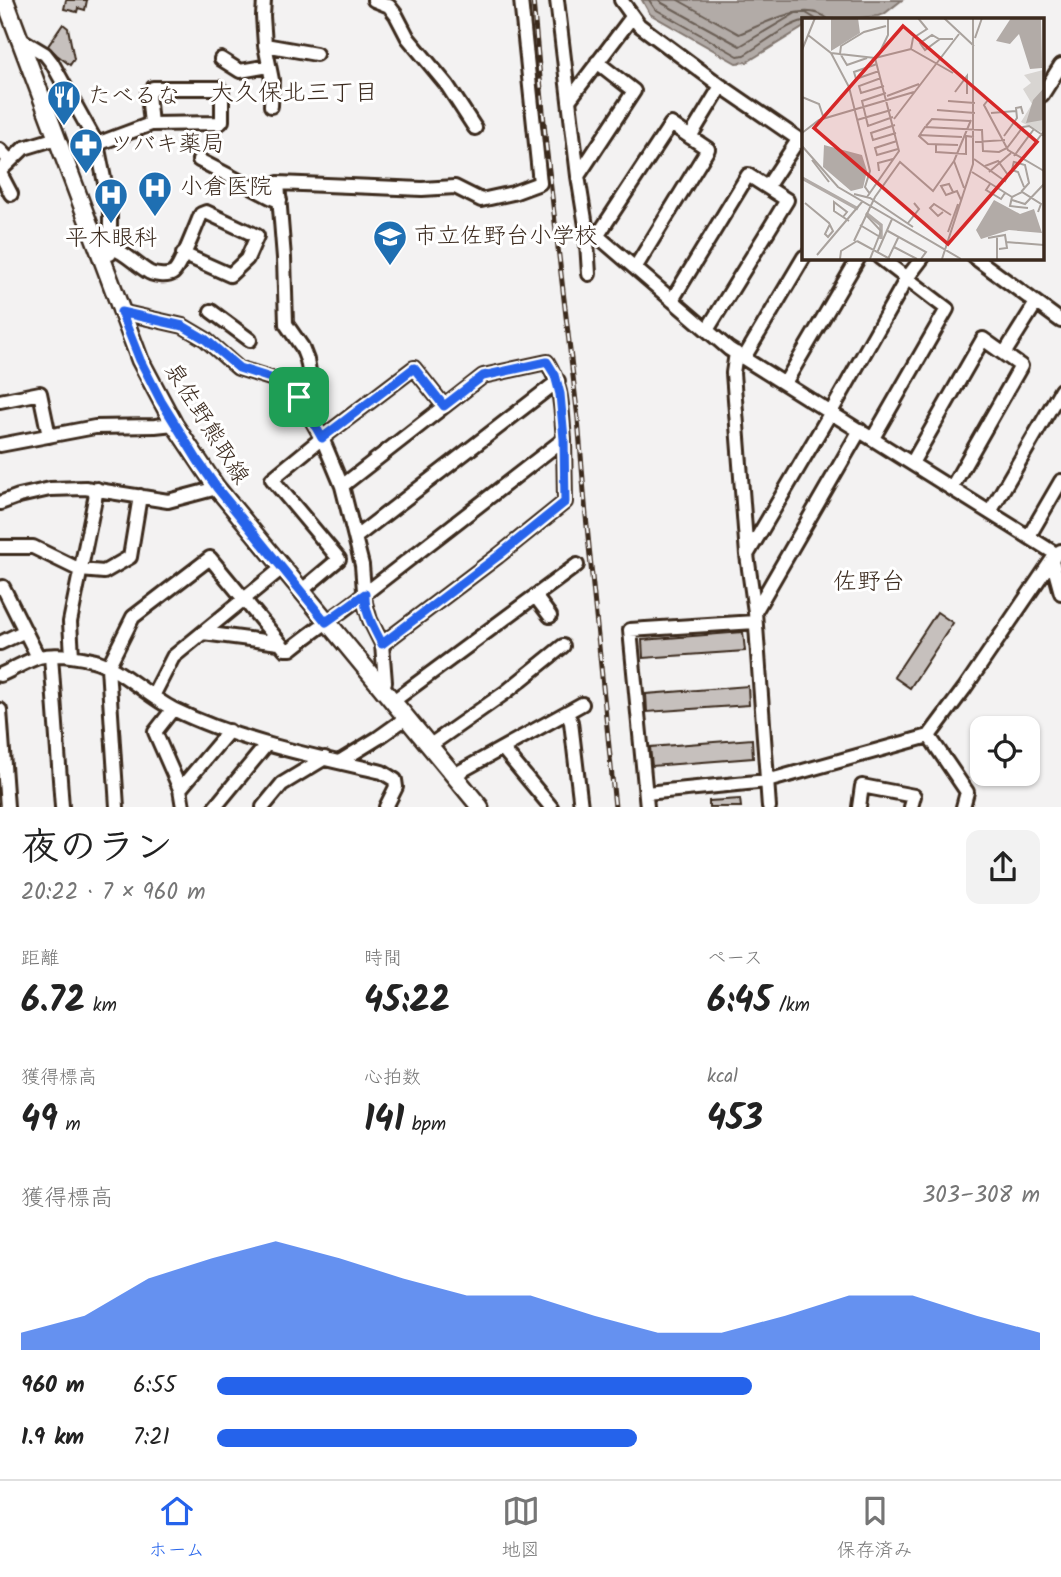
<!DOCTYPE html>
<html lang="ja">
<head>
<meta charset="utf-8">
<style>
  :root { --surface:#fff; --page:#f2f2f2; --text:#222; --muted:#767676; --line:#e0e0e0; --accent:#2563eb }
  body { margin:0; font-family:Kalam,"Klee One",sans-serif; background:var(--page); color:var(--text); height:100vh; display:flex; flex-direction:column; font-size:26px; white-space:nowrap }
  * { box-sizing:border-box; margin:0 }
  p { font-size:23px; color:var(--muted) }
  .icon { flex:none; width:38px; height:38px; fill:none; stroke:currentColor; stroke-width:2; stroke-linecap:round; stroke-linejoin:round }
  .map { position:relative; height:807px; overflow:hidden }
  .drawer { display:flex; flex-direction:column; background:var(--surface); flex:1 }
  .drawer>* { flex:none }
  .tools { position:absolute; left:970px; top:716px; display:grid; gap:14px }
  .tools a { display:grid; place-items:center; width:70px; height:70px; border-radius:14px; background:var(--surface); box-shadow:0 2px 5px #0004; font-size:35px }
  .pin { position:absolute; display:grid; place-items:center; width:60px; height:60px; color:#fff; margin:-30px; border-radius:14px; box-shadow:0 4px 10px #0006 }
  .round { display:grid; place-items:center; flex:none; width:74px; height:74px; border-radius:14px; background:var(--page) }
  .summary { display:flex; align-items:center; justify-content:space-between; height:119px; padding:0 21px }
  h1 { font-size:38px; font-weight:600; line-height:52px }
  .metrics { display:grid; grid-template-columns:repeat(3,1fr); gap:10px; height:119px; padding:7px 21px }
  .metrics div { display:grid; align-content:center }
  .metrics b { font-size:35px; font-weight:600 }
  .metrics small { font-size:19px; font-weight:400 }
  .metrics p { font-size:19px }
  .chart { height:196px; padding:14px 21px }
  .chart p { display:flex; justify-content:space-between }
  .chart svg { width:100%; height:126px; margin-top:7px; fill:var(--accent); opacity:.7 }
  ul { padding:0 21px; list-style:none; font-size:23px }
  li { display:grid; grid-template-columns:112px 84px 1fr; align-items:center; height:52px }
  li i { height:18px; border-radius:9px; background:var(--accent) }
  .tab-bar { display:flex; justify-content:space-around; align-items:center; height:98px; border-top:2px solid var(--line); background:var(--surface); font-size:19px; color:var(--muted) }
  .tab-bar a { display:grid; justify-items:center; gap:4px }
  .tab-bar .active { color:var(--accent) }
  .map>svg:first-child { display:block }
</style>
</head>
<body>
<div class="map">
<svg width="1061" height="807" viewBox="0 0 1061 807">
  <rect width="100%" height="100%" fill="#f3f2f2"/>
  <filter id="ink" filterUnits="userSpaceOnUse"><feTurbulence type="fractalNoise" baseFrequency=".0143" numOctaves="2"/><feDisplacementMap in="SourceGraphic" scale="14" xChannelSelector="R" yChannelSelector="G"/><feConvolveMatrix kernelMatrix="1 2 1 2 8 2 1 2 1" color-interpolation-filters="sRGB"/></filter>
  <g filter="url(#ink)">
    <!-- water -->
    <path fill="#b2aba7" stroke="#827770" stroke-width="2" d="M 642,0 L 902,0 L 884,14 L 878,16 L 849,19 L 804,19 L 804,27 L 747,62 L 736,63 L 650,14 Z"/>
    <g fill="none" stroke-linecap="round" stroke-linejoin="round">
      <!-- shore -->
      <path stroke="#6b5e55" stroke-width="2" d="M 649,0 L 655,9 L 738,56 L 744,55 C 760,46 788,23 804,21
        M 659,0 L 662,3 L 740,46 L 796,13 L 806,13 L 816,19
        M 678,0 L 739,34 C 766,23 806,0 828,19"/>
    </g>
    <!-- building -->
    <path fill="#c6c0bd" stroke="#3b2a1e" stroke-width="2" d="M 66,0 L 87,0 L 85,10 L 78,8 L 77,12 L 64,9 Z
      M 63,24 L 68,28 L 74,59 L 70,65 L 57,55 L 48,46 Z
      M 937,612 L 953,623 L 910,688 L 894,677 Z
      M 743,632 L 745,651 L 643,658 L 642,640 Z
      M 748,686 L 749,705 L 647,712 L 646,694 Z
      M 752,739 L 753,758 L 652,766 L 650,747 Z
      M 740,799 L 741,807 L 709,807 L 709,801 Z"/>
    <g fill="none" stroke-linecap="round" stroke-linejoin="round">
      <!-- minor casing -->
      <g stroke="#3b2a1e" stroke-width="18">
        <path id="minor" d="M 264,0 L 263,16 L 265,45 L 316,54
          M 374,0 L 389,6 L 396,15 L 408,38 L 447,85 L 475,128
          M 557,0 L 578,176 L 586,226 L 729,349 L 1056,554
          M 621,0 L 639,25 L 721,86 L 804,143
          M 20,39 L 45,54 L 52,63 L 97,144 L 110,208 L 110,254
          M 265,45 L 272,80 L 271,106
          M 221,59 L 240,71 L 269,66
          M 1042,95 L 1061,65
          M 570,99 L 632,17
          M 690,137 L 721,86
          M 97,144 L 151,124 L 220,123 L 222,121 L 222,92 L 219,88 L 153,88 L 148,94 L 151,124
          M 0,150 L 10,161
          M 199,160 L 274,199 L 280,200
          M 0,171 L 24,148 L 57,138
          M 0,173 L 11,194
          M 578,176 L 634,91 L 597,62
          M 767,187 L 798,140
          M 586,226 L 589,274
          M 598,235 L 671,124 L 708,149 L 635,268
          M 110,247 C 125,252 134,263 147,271 C 152,275 167,277 173,273 C 179,270 197,224 201,214 L 206,212 L 257,236 L 247,259 L 230,275 L 183,254
          M 974,257 L 1061,321
          M 672,300 L 748,175 L 787,200 L 707,330
          M 211,311 L 250,340
          M 121,312 L 183,326 L 205,339 L 238,368 L 283,382 L 299,397 L 322,438 L 342,486 L 362,565 L 365,603 L 370,620 L 382,644 L 385,682 L 382,690
          M 736,353 L 733,373 L 747,555 L 755,612 L 769,807
          M 1004,354 L 1036,303
          M 744,358 L 804,257
          M 785,383 L 859,257
          M 299,397 L 306,385 L 309,371 L 307,360 L 302,347 L 286,324 L 284,258 L 278,183 L 422,189 L 455,187 L 481,200 L 513,193 L 540,183 L 521,0
          M 0,401 L 40,393 L 49,436
          M 873,438 L 947,309 L 879,257
          M 0,445 L 95,427 L 155,426 L 174,424
          M 912,463 L 983,339 L 1021,366 L 952,487
          M 0,503 L 19,496 L 50,489 L 85,488 L 168,501 L 217,488
          M 990,512 L 1061,390
          M 1029,536 L 1061,481
          M 356,537 L 558,381
          M 0,547 L 33,547 L 80,570 L 104,572 L 130,557 L 140,496
          M 747,555 L 831,412 L 907,278 L 923,257
          M 1052,560 L 1061,593
          M 0,588 L 3,587 L 38,657
          M 301,591 L 339,559 L 272,479 L 322,438 L 414,368 L 444,406
          M 535,596 L 550,616
          M 755,612 L 860,430
          M 203,633 L 279,643
          M 0,643 L 25,631
          M 382,644 L 498,556 L 565,502 L 564,439
          M 51,656 L 62,807
          M 72,656 L 70,622 L 97,489
          M 0,675 C 12,670 26,661 39,657 C 55,653 75,656 92,660 C 116,665 149,697 173,709 C 238,741 312,756 382,772 L 395,780 L 396,787 L 386,807
          M 153,696 L 173,657 L 282,568
          M 392,702 L 577,565
          M 173,709 L 155,732 L 180,789 L 183,807
          M 0,710 L 7,807
          M 567,713 L 571,722 L 581,807
          M 929,736 L 964,689 L 1056,554 L 1061,551
          M 429,746 L 506,692 L 563,646
          M 503,749 L 551,807
          M 339,762 L 378,738 L 406,718
          M 454,775 L 582,704
          M 180,789 L 229,731
          M 646,793 L 767,781 L 929,736 L 967,792 L 963,807
          M 117,807 L 108,667 L 133,617 L 210,558 L 285,649 L 291,649 C 313,631 336,616 358,599 L 564,439 C 561,410 563,388 547,362 L 483,376 L 342,486
          M 215,807 L 267,744
          M 263,807 L 282,784 L 325,758
          M 647,807 L 630,630 L 755,622
          M 859,807 L 862,786 L 914,796 L 911,807"/>
      </g>
      <!-- major casing -->
      <g stroke="#3b2a1e" stroke-width="21">
        <path id="major" d="M 5,0 L 140,360 L 174,424 L 217,488 L 480,807"/>
      </g>
      <!-- minor -->
      <use href="#minor" stroke="#fff" stroke-width="12"/>
      <!-- major -->
      <use href="#major" stroke="#fff" stroke-width="16"/>
      <!-- rail casing -->
      <g stroke="#3b2a1e" stroke-width="5">
        <path id="rail" d="M 533,0 L 546,145 L 578,419 L 586,516 L 615,807"/>
      </g>
      <!-- rail -->
      <use href="#rail" stroke="#fff" stroke-width="2.5" stroke-dasharray="8" stroke-linecap="butt"/>
    </g>
  </g>
  <g fill="none" stroke-linecap="round" stroke-linejoin="round" filter="url(#ink)">
    <!-- route casing -->
    <g stroke="#fff" stroke-width="14">
      <path id="route" d="M 121,312 L 183,326 L 205,339 L 239,368 L 283,382 L 299,397 L 322,438 L 414,368 L 444,406 L 483,376 L 547,362 L 555,375 L 560,394 L 564,439 L 565,502 L 498,556 L 382,644 C 374,628 364,612 365,594 L 326,622 L 217,488 L 198,461 L 161,401 L 140,360 Z"/>
    </g>
    <!-- route -->
    <use href="#route" stroke="#2563eb" stroke-width="9"/>
  </g>
  <!-- icons -->
  <defs>
    <g id="restaurant-pin" transform="scale(1.75)"><path d="M0 17L-7.5 6A9.5 9.5 0 1 1 7.5 6Z" fill="#1f6fb2" stroke="#fff"/><path d="M-5-6h1v4h1v-4h1v4h1v-4h1v5L-1.5 .5V6h-2V.5L-5-1ZM5-6V6H3V1.5H1.5Q1.5-4 5-6Z" fill="#fff"/></g>
    <g id="pharmacy-pin" transform="scale(1.75)"><path d="M0 17L-7.5 6A9.5 9.5 0 1 1 7.5 6Z" fill="#1f6fb2" stroke="#fff"/><path d="M-2-6h4v4h4v4h-4v4h-4v-4h-4v-4h4Z" fill="#fff"/></g>
    <g id="hospital-pin" transform="scale(1.75)"><path d="M0 17L-7.5 6A9.5 9.5 0 1 1 7.5 6Z" fill="#1f6fb2" stroke="#fff"/><path d="M-5-5h3v3.5h4V-5h3V5h-3V1.5h-4V5h-3Z" fill="#fff"/></g>
    <g id="school-pin" transform="scale(1.75)"><path d="M0 17L-7.5 6A9.5 9.5 0 1 1 7.5 6Z" fill="#1f6fb2" stroke="#fff"/><path d="M0-5L7-2L0 1L-7-2ZM-4 1L0 2.5L4 1V4Q0 6-4 4Z" fill="#fff"/></g>
  </defs>
  <g fill-rule="evenodd">
    <use href="#restaurant-pin" x="64" y="97"/>
    <use href="#pharmacy-pin" x="86" y="145"/>
    <use href="#hospital-pin" x="155" y="188"/>
    <use href="#hospital-pin" x="111" y="195"/>
    <use href="#school-pin" x="390" y="237"/>
  </g>
  <g text-anchor="middle" dominant-baseline="central" stroke-width="6" stroke-linejoin="round" paint-order="stroke">
    <!-- poi labels -->
    <g font-size="23" fill="#3b2a1e" stroke="#fff" text-anchor="start">
      <text x="88" y="97">たべるな</text>
      <text x="110" y="145">ツバキ薬局</text>
      <text x="180" y="188">小倉医院</text>
      <text x="414" y="237">市立佐野台小学校</text>
      <text x="111" y="239" text-anchor="middle">平木眼科</text>
    </g>
    <!-- street labels -->
    <g font-size="23" fill="#3b2a1e" stroke="#fff">
      <text transform="translate(206 424) rotate(58)">泉佐野熊取線</text>
    </g>
    <!-- neighbourhood labels -->
    <g font-size="24" fill="#3b2a1e" stroke="#fff">
      <text x="294" y="93">大久保北三丁目</text>
      <text x="869" y="582">佐野台</text>
    </g>
  </g>
  <!-- overview -->
  <g transform="translate(802 18)">
    <rect width="242" height="242" fill="#f3f2f2"/>
    <path d="M 241,52 L 241,112 L 239,114 L 219,104 L 230,86 L 221,71 L 229,65 L 222,57 Z" fill="#d8d5d2"/>
    <path d="M 29,0 L 56,0 L 58,15 L 29,33 ZM 209,0 L 239,0 L 240,50 L 228,51 L 217,16 L 208,26 L 194,23 ZM 241,71 L 241,102 L 224,105 L 231,82 ZM 22,127 L 60,137 L 65,153 L 61,170 L 49,173 L 21,149 ZM 192,182 L 218,196 L 232,191 L 240,215 L 207,212 L 179,221 L 174,212 Z" fill="#b2aba7"/>
    <path fill="none" stroke="#b2aba7" stroke-width="3.5" d="M 0,160 L 56,191M 64,195 L 79,207 L 79,221"/>
    <path fill="none" stroke="#a9a29d" stroke-width="2" d="M 116,0 L 125,11 L 111,20 L 109,31 L 151,55M 142,0 L 172,28M 6,17 L 29,35 L 73,40 L 109,31M 173,20 L 180,0M 137,21 L 130,17 L 118,25 L 123,32 L 138,21 L 151,21M 0,32 L 13,0M 29,35 L 47,69 L 68,153 L 63,169 L 68,176M 38,36 L 39,28 L 62,14 L 84,8M 39,37 L 45,47 L 65,40M 75,40 L 86,17 L 86,0M 75,46 L 52,54 L 54,61 L 77,53M 79,60 L 57,68 L 59,75 L 82,68M 153,74 L 165,58 L 165,76M 84,75 L 60,83 L 66,108 L 91,99M 85,78 L 117,66M 0,79 L 17,86 L 22,101M 186,82 L 182,87 L 206,132 L 242,153M 146,83 L 173,85M 135,92 L 173,95M 189,95 L 214,93M 92,101 L 157,16M 55,102 L 89,92M 93,107 L 69,115 L 71,122 L 94,115M 124,108 L 130,101 L 168,103M 0,115 L 17,102 L 112,74M 117,117 L 160,119M 202,118 L 215,100 L 214,90 L 219,89 L 221,96M 95,123 L 73,130 L 75,137 L 96,131M 173,124 L 203,122M 134,126 L 134,134 L 164,136 L 164,118 L 172,119M 156,127 L 126,126 L 117,118 L 123,109 L 180,112 L 181,133 L 197,134 L 205,130 L 221,109 L 227,108 L 242,118M 0,128 L 36,169 L 159,241M 212,138 L 232,111M 172,141 L 203,163 L 206,157 L 196,143 L 183,148M 221,141 L 242,113M 10,142 L 27,164M 212,143 L 210,152 L 216,154 L 222,169M 212,144 L 223,147 L 227,165 L 219,174M 77,153 L 76,145 L 91,141M 170,154 L 210,179M 187,154 L 209,135M 188,166 L 184,172 L 199,181 L 203,175M 162,170 L 152,143 L 169,102M 151,174 L 147,166 L 139,168 L 144,177 L 155,173 L 159,182M 52,176 L 68,180 L 111,209M 65,179 L 97,133 L 73,40M 210,182 L 223,186 L 242,166M 3,185 L 27,205 L 31,213 L 26,219 L 23,216 L 28,206M 226,190 L 208,188 L 210,179 L 220,174 L 239,186 L 236,194M 141,194 L 136,198 L 128,190 L 132,186 L 149,197M 65,198 L 79,213 L 68,241M 41,199 L 45,194 L 32,184 L 32,193 L 47,203M 106,205 L 117,191 L 112,185M 58,207 L 78,219M 84,212 L 124,234 L 119,241M 146,214 L 156,186M 195,219 L 195,241M 186,220 L 203,217 L 205,230 L 197,231M 52,223 L 73,179 L 98,144 L 131,173 L 152,143M 55,223 L 88,241M 204,224 L 242,227M 92,229 L 115,241M 75,235 L 90,201M 15,237 L 60,184M 38,241 L 39,233 L 55,223M 86,241 L 97,218M 140,241 L 171,146 L 171,0"/>
    <path fill="#d62828" fill-opacity="0.15" stroke="#d62828" stroke-width="3.5" d="M 101,8 L 235,124 L 146,226 L 12,110 Z"/>
    <rect width="242" height="242" fill="none" stroke="#3b2a1e" stroke-width="3.5"/>
  </g>
</svg>
<div class="tools">
<a><svg class="icon" aria-label="locate" viewBox="0 0 24 24"><circle cx="12" cy="12" r="6"/><path d="M12 2v4M12 18v4M2 12h4M18 12h4"/></svg></a>
</div>
<div class="pin" style="left:299px;top:397px;background:#1e9e55"><svg class="icon" aria-label="arrive" viewBox="0 0 24 24"><path d="M6 21V4h12l-3 4 3 4H6"/></svg></div>
</div>
<section class="drawer">
<div class="summary"><div><h1>夜のラン</h1><p>20:22 · 7 × 960 m</p></div><a class="round"><svg class="icon" aria-label="share" viewBox="0 0 24 24"><path d="M12 15V3M7 8l5-5 5 5M5 13v7h14v-7"/></svg></a></div>
<div class="metrics">
<div><p>距離</p><b>6.72<small> km</small></b></div>
<div><p>時間</p><b>45:22</b></div>
<div><p>ペース</p><b>6:45<small> /km</small></b></div>
</div>
<div class="metrics">
<div><p>獲得標高</p><b>49<small> m</small></b></div>
<div><p>心拍数</p><b>141<small> bpm</small></b></div>
<div><p>kcal</p><b>453</b></div>
</div>
<div class="chart"><p><span>獲得標高</span>303–308 m</p>
<svg viewBox="0 0 160 44" preserveAspectRatio="none"><path d="M0 44V38L10 32L20 19L30 12L40 6L50 12L60 19L70 25L80 25L90 32L100 38L110 38L120 32L130 25L140 25L150 32L160 38V44z"/></svg>
</div>
<ul>
<li><b>960 m</b>6:55<i style="width:65%"></i></li>
<li><b>1.9 km</b>7:21<i style="width:51%"></i></li>
</ul>
</section>
<nav class="tab-bar">
<a class="active"><svg class="icon" aria-label="home" viewBox="0 0 24 24"><path d="M3 11l9-7 9 7M6 9v11h12V9"/></svg>ホーム</a>
<a><svg class="icon" aria-label="map" viewBox="0 0 24 24"><path d="M3 6l6-2 6 2 6-2v14l-6 2-6-2-6 2zM9 4v14M15 6v14"/></svg>地図</a>
<a><svg class="icon" aria-label="saved" viewBox="0 0 24 24"><path d="M7 4h10v16l-5-4-5 4z"/></svg>保存済み</a>
</nav>
</body>
</html>
